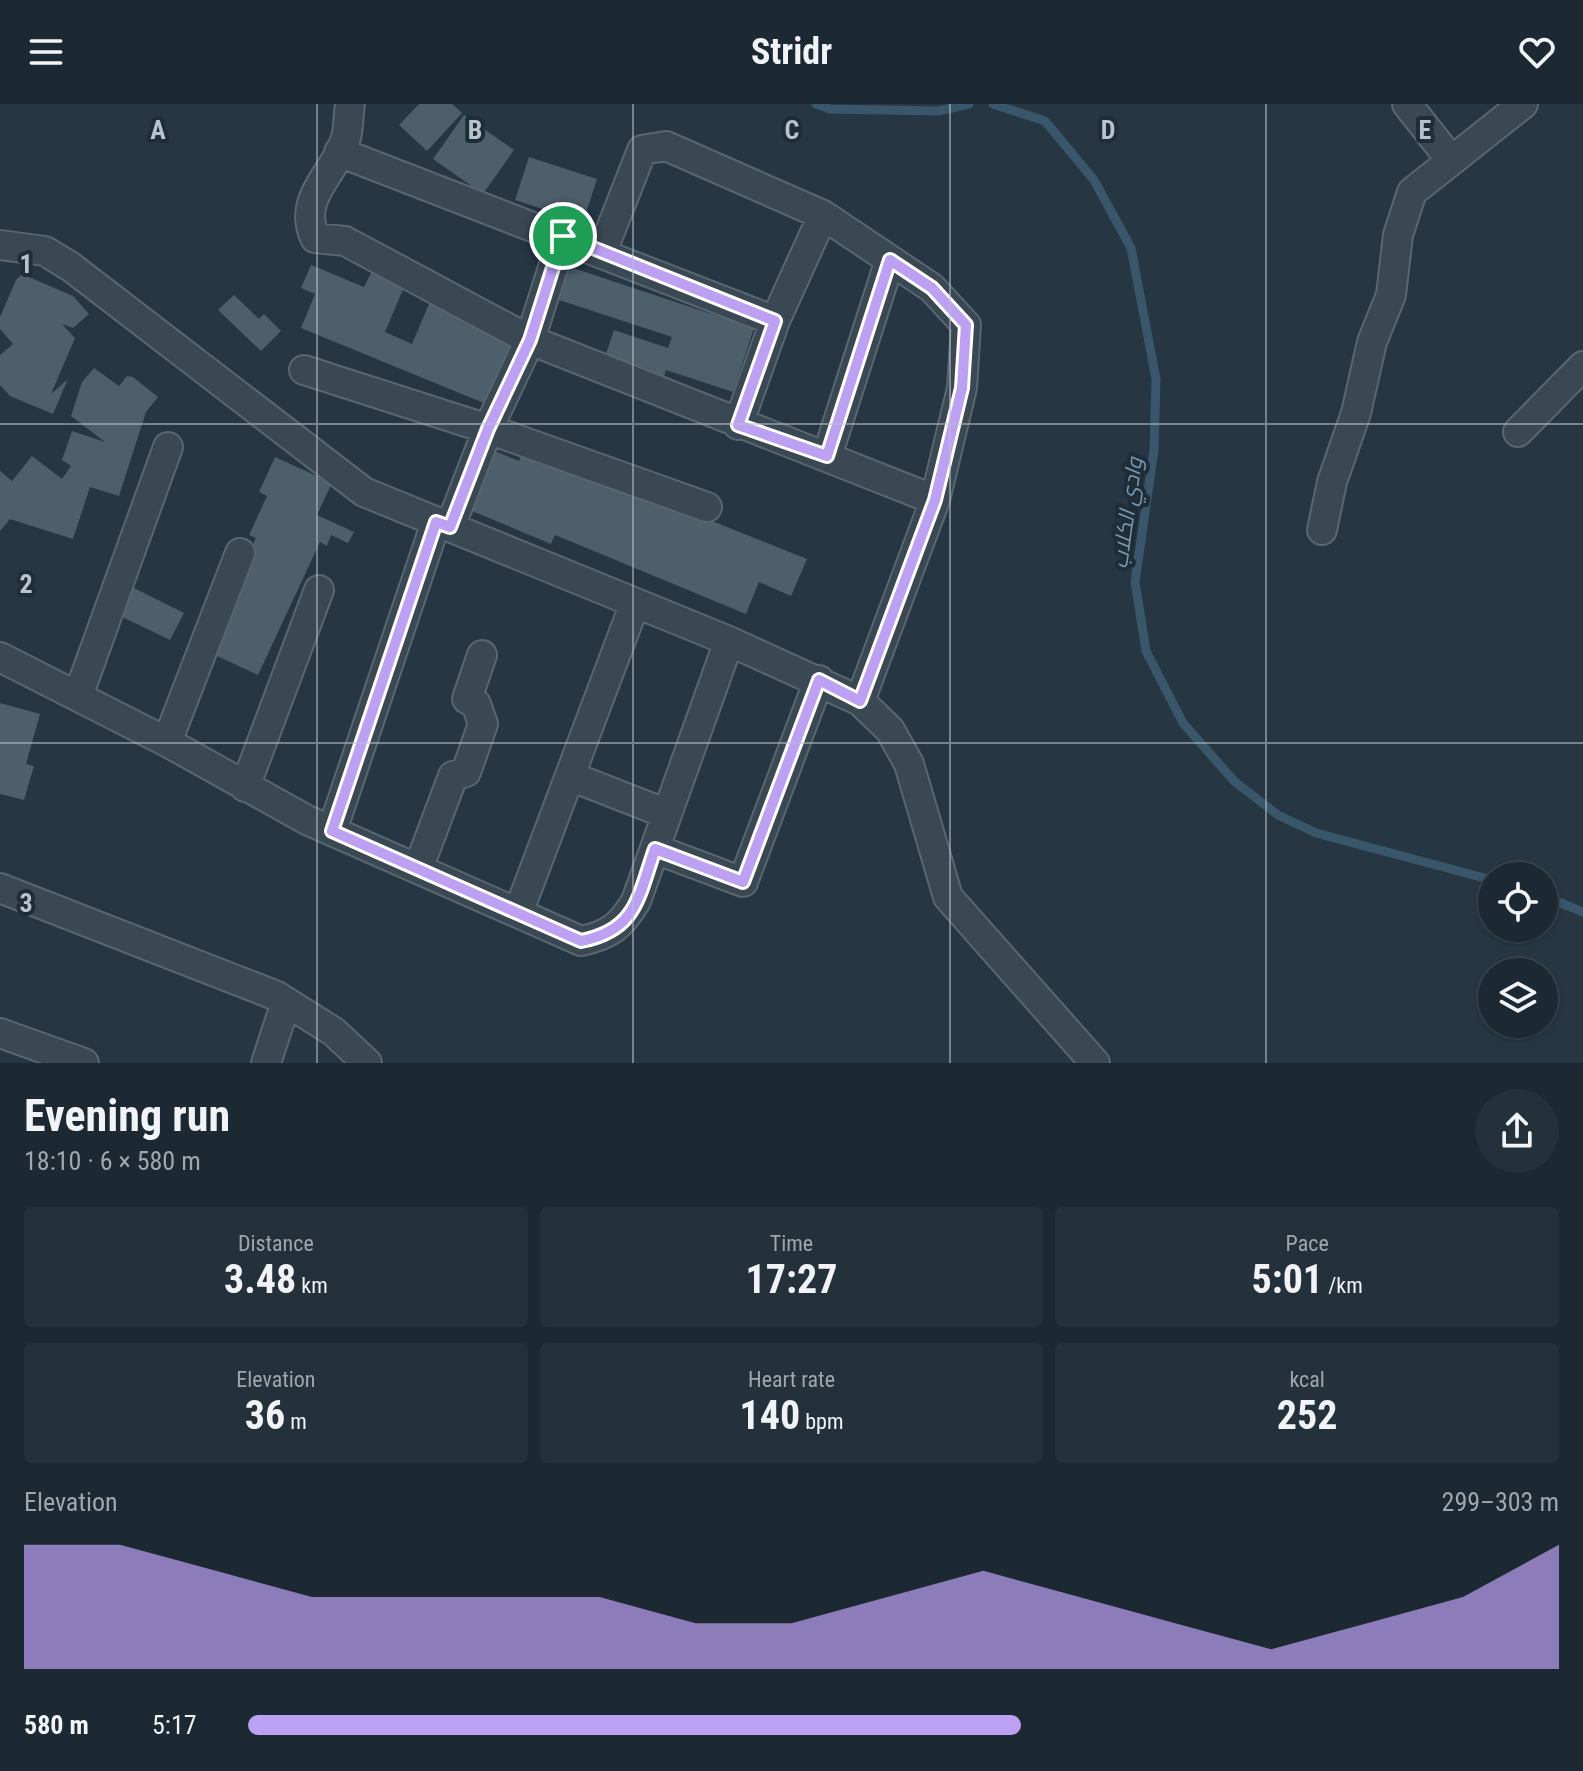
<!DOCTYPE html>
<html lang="en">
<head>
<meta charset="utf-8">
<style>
  :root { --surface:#1c2932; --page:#25313a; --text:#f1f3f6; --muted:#a0a6ac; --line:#3a454d; --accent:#bca0f2 }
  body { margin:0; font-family:"Roboto Condensed",Cairo,sans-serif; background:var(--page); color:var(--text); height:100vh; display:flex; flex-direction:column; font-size:30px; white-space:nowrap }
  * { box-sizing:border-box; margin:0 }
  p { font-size:26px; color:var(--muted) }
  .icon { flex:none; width:44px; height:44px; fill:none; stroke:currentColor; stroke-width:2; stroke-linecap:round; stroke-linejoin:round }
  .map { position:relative; height:959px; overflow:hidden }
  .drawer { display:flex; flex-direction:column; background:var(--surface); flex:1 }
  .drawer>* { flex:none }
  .fabs { position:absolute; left:1478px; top:758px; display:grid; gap:16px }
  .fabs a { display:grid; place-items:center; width:80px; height:80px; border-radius:50%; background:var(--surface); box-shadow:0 2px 6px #0004,0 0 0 2px var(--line); font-size:40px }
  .pin { position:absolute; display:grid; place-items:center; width:68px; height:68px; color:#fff; margin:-34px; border:4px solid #fff; border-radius:50%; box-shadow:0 2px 8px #0007 }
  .round { display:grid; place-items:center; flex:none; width:84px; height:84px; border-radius:42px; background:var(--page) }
  .overview { display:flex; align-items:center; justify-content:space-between; height:136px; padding:0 24px }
  h1 { font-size:44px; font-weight:700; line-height:60px }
  .stats { display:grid; grid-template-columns:repeat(3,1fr); gap:12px; height:136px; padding:8px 24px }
  .stats div { display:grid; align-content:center; border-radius:8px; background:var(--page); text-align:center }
  .stats b { font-size:40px; font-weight:700 }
  .stats small { font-size:22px; font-weight:400 }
  .stats p { font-size:22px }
  .chart { height:224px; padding:16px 24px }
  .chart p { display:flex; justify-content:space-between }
  .chart svg { width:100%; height:144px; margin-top:8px; fill:var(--accent); opacity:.7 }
  ul { padding:0 24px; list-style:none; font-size:26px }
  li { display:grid; grid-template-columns:128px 96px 1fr; align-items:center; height:60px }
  li i { height:20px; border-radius:10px; background:var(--accent) }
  header { display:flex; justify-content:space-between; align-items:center; height:104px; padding:0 24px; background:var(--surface); font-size:36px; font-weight:700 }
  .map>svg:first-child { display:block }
</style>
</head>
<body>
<header><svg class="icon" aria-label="menu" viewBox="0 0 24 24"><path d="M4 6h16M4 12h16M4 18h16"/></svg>Stridr<svg class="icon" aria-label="heart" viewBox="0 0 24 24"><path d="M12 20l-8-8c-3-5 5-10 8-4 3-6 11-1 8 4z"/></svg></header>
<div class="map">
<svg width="1583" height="959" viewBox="0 0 1583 959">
  <rect width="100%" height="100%" fill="#263743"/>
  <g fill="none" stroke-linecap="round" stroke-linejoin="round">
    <!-- stream -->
    <path stroke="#39566a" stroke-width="9" d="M 816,0 L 830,5 L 938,7 L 969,0
      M 993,0 L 1045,17 L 1094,76 L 1131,144 L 1156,275 L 1154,346 L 1135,478 L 1146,547 L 1183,619 L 1234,677 L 1278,711 L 1316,729 L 1492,776
      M 1544,792 L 1583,808"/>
  </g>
  <!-- building -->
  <path fill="#4c5f6b" d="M 419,0 L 452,0 L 462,9 L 427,47 L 399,21 Z
    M 464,11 L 514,46 L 483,90 L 433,55 Z
    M 529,53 L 597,75 L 583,118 L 515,96 Z
    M 311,161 L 364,183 L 371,169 L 404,183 L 385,228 L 412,240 L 432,193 L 467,208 L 464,217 L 516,239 L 491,302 L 301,224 L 315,190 L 301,184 Z
    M 567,162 L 754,224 L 733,288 L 666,266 L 663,275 L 604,256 L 614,226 L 668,244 L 672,233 L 556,195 Z
    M 22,170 L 73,192 L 89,210 L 73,224 L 62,220 L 75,234 L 51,290 L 68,275 L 53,310 L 10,292 L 0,281 L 0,251 L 13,240 L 0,225 L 0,213 L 16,176 Z
    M 234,191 L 259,215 L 264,210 L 281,227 L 261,247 L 218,206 Z
    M 94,264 L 119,282 L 127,272 L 133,273 L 158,293 L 146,308 L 119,392 L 90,383 L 73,435 L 10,415 L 0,427 L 0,367 L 12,377 L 32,352 L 62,375 L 71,362 L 62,356 L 72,327 L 105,338 L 71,312 L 82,278 Z
    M 525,342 L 807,455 L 791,492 L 759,478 L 746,510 L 555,431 L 551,440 L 465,404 L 490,345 L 519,357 Z
    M 275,353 L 332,379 L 317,411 L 354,428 L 348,439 L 331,431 L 327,442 L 320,438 L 258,571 L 202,545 L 256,434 L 249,431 L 267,392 L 259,388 Z
    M 130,482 L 184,509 L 170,536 L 116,510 Z
    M 0,599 L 40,610 L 26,660 L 34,662 L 24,696 L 0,690 Z"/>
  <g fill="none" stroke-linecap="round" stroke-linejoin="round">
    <!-- minor casing -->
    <g stroke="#596670" stroke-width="32">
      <path id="minor" d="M 350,0 C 348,12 349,26 345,37 C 333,72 297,94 315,134 L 345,137 L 530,236 L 935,396
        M 1407,0 L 1451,56
        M 339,48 L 775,217
        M 0,141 L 45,147 L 71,163 L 364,388 L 729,537 L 860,597 L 890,626 L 909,660 L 948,793 L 1095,959
        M 602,148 L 642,46 L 666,42 L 823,111 L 932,184 L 966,221 L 962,284 L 935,396 L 860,597
        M 304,266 L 488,325 L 707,403
        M 738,321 L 775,217 L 823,111
        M 1518,328 L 1583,262
        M 827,352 L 890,156
        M 450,423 L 488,325 L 530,236 L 563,132
        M 1322,426 L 1332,378 L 1356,309 L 1372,238 L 1391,191 L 1398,131 L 1412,88 L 1523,0
        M 0,553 L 167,638 L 307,716 L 581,837 C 610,831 621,822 636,797 L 729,537
        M 78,592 L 168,343
        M 167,638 L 240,449
        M 570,672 L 667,710
        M 245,683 L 319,486
        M 332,727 L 436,418
        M 655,745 L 743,778 L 819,576
        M 418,765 L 453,672 L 466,668 L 483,620 L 476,600 L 467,595 L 482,551
        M 0,784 L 277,892 L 334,928 L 367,959
        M 518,809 L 635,499
        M 0,929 L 84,959
        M 266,959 L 286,898"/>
    </g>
    <!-- minor -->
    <use href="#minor" stroke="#3a4853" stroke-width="28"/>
  </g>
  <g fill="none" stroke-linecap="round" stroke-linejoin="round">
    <!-- route casing -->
    <g stroke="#fff" stroke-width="16">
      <path id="route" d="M 563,132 L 775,217 L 738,321 L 827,352 L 890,156 L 932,184 L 966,221 L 962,284 L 935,396 L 860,597 L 819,576 L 743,778 L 655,745 C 638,793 637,826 581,837 L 332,727 L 436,418 L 450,423 L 488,325 L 530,236 Z"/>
    </g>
    <!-- route -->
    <use href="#route" stroke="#bca0f2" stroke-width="10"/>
  </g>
  <!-- grid -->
  <path fill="none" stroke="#b8c3cc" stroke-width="2" stroke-opacity="0.55" d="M 317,0 L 317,959M 633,0 L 633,959M 950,0 L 950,959M 1266,0 L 1266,959M 0,320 L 1583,320M 0,639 L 1583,639"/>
  <g text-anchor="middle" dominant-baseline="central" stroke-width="8" stroke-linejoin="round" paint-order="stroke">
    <!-- water labels -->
    <g font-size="22" font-style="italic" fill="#7798b0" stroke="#1f2d38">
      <text transform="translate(1127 409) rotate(-82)">وادي الكلاب</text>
    </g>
  </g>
  <g font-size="26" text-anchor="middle" font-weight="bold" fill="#b8c3cc" stroke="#1f2d38" stroke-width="8" stroke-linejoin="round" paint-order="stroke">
    <text x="158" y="35">A</text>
    <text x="475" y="35">B</text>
    <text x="792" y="35">C</text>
    <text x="1108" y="35">D</text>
    <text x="1425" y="35">E</text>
    <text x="26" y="169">1</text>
    <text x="26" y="489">2</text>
    <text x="26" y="808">3</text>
  </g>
</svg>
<div class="fabs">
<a><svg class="icon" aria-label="locate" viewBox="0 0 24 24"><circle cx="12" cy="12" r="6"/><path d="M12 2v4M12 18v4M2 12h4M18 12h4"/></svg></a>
<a><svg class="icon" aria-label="layers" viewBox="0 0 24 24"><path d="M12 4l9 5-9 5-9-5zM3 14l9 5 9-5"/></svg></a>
</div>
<div class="pin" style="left:563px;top:132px;background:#1e9e55"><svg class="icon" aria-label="arrive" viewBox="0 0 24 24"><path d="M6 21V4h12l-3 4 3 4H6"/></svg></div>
</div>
<section class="drawer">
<div class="overview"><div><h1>Evening run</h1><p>18:10 · 6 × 580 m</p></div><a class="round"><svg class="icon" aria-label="share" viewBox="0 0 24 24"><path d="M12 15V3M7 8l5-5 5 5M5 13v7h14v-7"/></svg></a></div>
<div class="stats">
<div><p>Distance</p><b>3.48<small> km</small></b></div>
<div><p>Time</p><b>17:27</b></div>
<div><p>Pace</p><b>5:01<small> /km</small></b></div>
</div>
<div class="stats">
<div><p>Elevation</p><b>36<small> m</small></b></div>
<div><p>Heart rate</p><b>140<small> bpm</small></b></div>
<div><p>kcal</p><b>252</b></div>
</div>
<div class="chart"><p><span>Elevation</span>299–303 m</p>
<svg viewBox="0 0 160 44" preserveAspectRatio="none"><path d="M0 44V6L10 6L20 14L30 22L40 22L50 22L60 22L70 30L80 30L90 22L100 14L110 22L120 30L130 38L140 30L150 22L160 6V44z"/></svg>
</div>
<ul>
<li><b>580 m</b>5:17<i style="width:59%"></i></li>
</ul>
</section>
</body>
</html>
